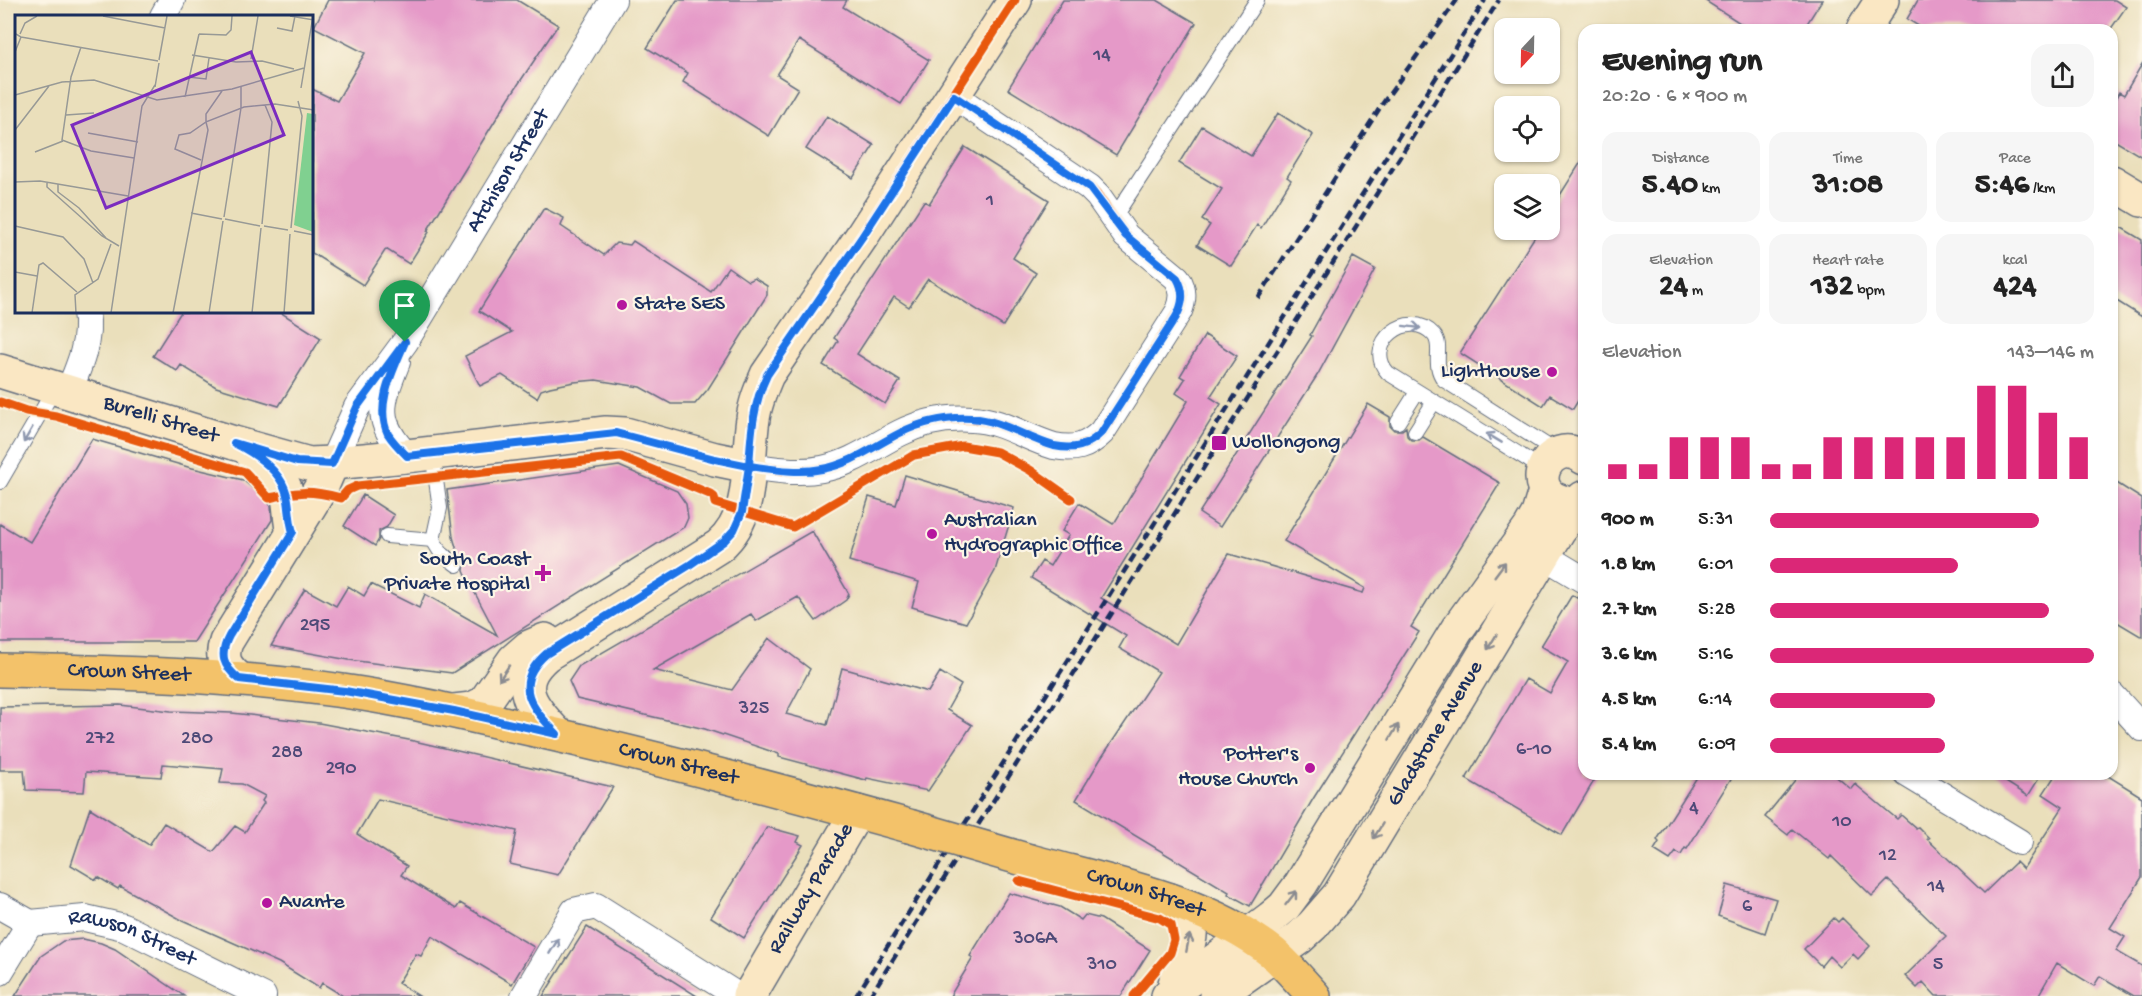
<!DOCTYPE html>
<html lang="en">
<head>
<meta charset="utf-8">
<style>
  :root { --surface:#fff; --page:#f6f6f6; --text:#222; --muted:#767676; --accent:#db2777 }
  body { margin:0; font-family:"Gochi Hand",sans-serif; background:var(--page); color:var(--text); height:100vh; display:flex; flex-direction:column; font-size:22px; white-space:nowrap }
  * { box-sizing:border-box; margin:0 }
  p { font-size:20px; color:var(--muted) }
  .icon { flex:none; width:33px; height:33px; fill:none; stroke:currentColor; stroke-width:2; stroke-linecap:round; stroke-linejoin:round }
  .map { position:relative; flex:1; overflow:hidden }
  .sheet { position:absolute; left:1578px; top:24px; width:540px; height:756px; display:flex; flex-direction:column; background:var(--surface); border-radius:18px; box-shadow:0 2px 4px #0004 }
  .sheet>* { flex:none }
  .needle { width:39px; rotate:202deg }
  .fabs { position:absolute; left:1494px; top:18px; display:grid; gap:12px }
  .fabs a { display:grid; place-items:center; width:66px; height:66px; border-radius:12px; background:var(--surface); box-shadow:0 2px 4px #0004; font-size:30px }
  .pin { position:absolute; display:grid; place-items:center; width:51px; height:51px; color:#fff; margin:-62px -26px; border-radius:50% 50% 50% 0; rotate:-45deg; box-shadow:0 0 6px #0007 }
  .pin .icon { rotate:45deg }
  .round { display:grid; place-items:center; flex:none; width:63px; height:63px; border-radius:18px; background:var(--page) }
  .head { display:flex; align-items:center; justify-content:space-between; height:102px; padding:0 24px }
  h1 { font-size:33px; font-weight:700; line-height:45px }
  .figures { display:grid; grid-template-columns:repeat(3,1fr); gap:9px; height:102px; padding:6px 24px }
  .figures div { display:grid; align-content:center; border-radius:15px; background:var(--page); text-align:center }
  .figures b { font-size:30px; font-weight:700 }
  .figures small { font-size:16px; font-weight:400 }
  .figures p { font-size:16px }
  .chart { height:168px; padding:12px 24px }
  .chart p { display:flex; justify-content:space-between }
  .chart svg { width:100%; height:108px; margin-top:6px; stroke:var(--accent); stroke-width:6 }
  ul { padding:0 24px; list-style:none; font-size:20px }
  li { display:grid; grid-template-columns:96px 72px 1fr; align-items:center; height:45px }
  li i { height:15px; border-radius:8px; background:var(--accent) }
  .map>svg:first-child { display:block }
</style>
</head>
<body>
<div class="map">
<svg width="2142" height="996" viewBox="0 0 2142 996">
  <rect width="100%" height="100%" fill="#fcf5e5"/>
  <filter id="ink" filterUnits="userSpaceOnUse"><feTurbulence type="fractalNoise" baseFrequency=".0167" numOctaves="2"/><feDisplacementMap in="SourceGraphic" scale="12" xChannelSelector="R" yChannelSelector="G"/><feConvolveMatrix kernelMatrix="1 2 1 2 8 2 1 2 1" color-interpolation-filters="sRGB"/></filter>
  <filter id="wash" filterUnits="userSpaceOnUse"><feTurbulence type="fractalNoise" baseFrequency=".008" numOctaves="4" result="noise"/><feDisplacementMap in="SourceGraphic" scale="24" xChannelSelector="R" yChannelSelector="G"/><feGaussianBlur stdDeviation="1.35" result="paint"/><feColorMatrix in="noise" values="0 0 0 0 0 0 0 0 0 0 0 0 0 0 0 0 0 1.4 0 .05"/><feComposite in="paint" operator="in"/></filter>
  <g filter="url(#wash)">
    <rect width="100%" height="100%" fill="#eadfbb"/>
    <g id="blocks">
      <!-- building -->
      <path fill="#e599c8" d="M 328,0 L 517,0 L 558,25 L 509,98 L 427,231 L 429,232 L 409,264 L 386,249 L 363,285 L 312,253 L 312,89 L 337,101 L 365,53 L 314,27 Z
        M 677,0 L 847,0 L 843,7 L 929,60 L 901,104 L 799,40 L 777,75 L 798,88 L 769,136 L 683,82 L 688,73 L 647,48 Z
        M 1063,0 L 1157,0 L 1196,23 L 1116,155 L 1008,89 Z
        M 1704,0 L 1822,0 L 1803,30 L 1751,30 Z
        M 1918,0 L 2115,0 L 2126,7 L 2110,30 L 1925,30 L 1907,19 Z
        M 2142,64 L 2142,157 L 2112,139 L 2112,105 L 2119,92 L 2124,95 Z
        M 1278,113 L 1313,135 L 1287,177 L 1291,180 L 1261,228 L 1257,225 L 1231,266 L 1197,245 L 1210,225 L 1202,220 L 1222,189 L 1179,163 L 1202,126 L 1251,156 Z
        M 827,116 L 874,145 L 853,178 L 806,149 Z
        M 965,147 L 1049,200 L 1013,258 L 1036,273 L 1003,326 L 928,279 L 909,307 L 894,297 L 857,354 L 900,381 L 885,404 L 823,365 L 838,341 L 834,338 L 924,201 L 929,204 Z
        M 1584,157 L 1584,391 L 1573,409 L 1550,395 L 1543,406 L 1460,353 L 1539,230 L 1550,230 L 1550,211 Z
        M 544,208 L 564,218 L 561,226 L 604,255 L 616,243 L 630,245 L 633,241 L 711,292 L 728,267 L 748,281 L 754,278 L 767,286 L 767,295 L 708,389 L 695,404 L 671,404 L 640,387 L 596,380 L 574,382 L 550,387 L 541,390 L 537,398 L 502,375 L 480,386 L 465,356 L 512,332 L 479,311 Z
        M 2112,222 L 2142,240 L 2142,317 L 2112,298 Z
        M 1353,257 L 1375,269 L 1318,374 L 1220,527 L 1199,513 L 1312,336 L 1310,335 Z
        M 181,312 L 280,312 L 321,338 L 279,406 L 216,387 L 181,365 L 177,371 L 153,356 Z
        M 1205,335 L 1237,356 L 1210,397 L 1221,404 L 1101,598 L 1176,644 L 1229,554 L 1363,593 L 1365,588 L 1284,541 L 1368,404 L 1390,417 L 1390,426 L 1394,430 L 1402,430 L 1406,427 L 1407,436 L 1411,440 L 1419,440 L 1423,437 L 1500,483 L 1411,627 L 1419,632 L 1313,799 L 1250,906 L 1228,894 L 1229,892 L 1076,800 L 1100,760 L 1159,672 L 1119,648 L 1126,636 L 1031,578 L 1042,561 L 1050,566 L 1069,535 L 1062,531 L 1079,503 L 1113,524 L 1115,522 L 1188,401 L 1176,393 L 1185,379 L 1180,376 Z
        M 92,439 L 188,467 L 243,480 L 271,506 L 272,520 L 194,642 L 0,642 L 0,524 L 30,542 Z
        M 619,466 L 677,491 L 686,504 L 688,518 L 684,527 L 452,673 L 349,660 L 271,646 L 305,589 L 336,606 L 348,586 L 364,596 L 371,584 L 419,608 L 425,594 L 497,635 L 467,578 L 464,571 L 465,561 L 458,554 L 453,537 L 447,490 Z
        M 905,475 L 1014,508 L 995,571 L 966,623 L 912,607 L 919,582 L 849,561 L 869,497 L 896,505 Z
        M 2112,480 L 2142,499 L 2142,637 L 2112,619 Z
        M 363,495 L 394,515 L 387,527 L 379,531 L 379,539 L 375,546 L 344,526 Z
        M 812,531 L 849,594 L 846,600 L 816,621 L 798,597 L 756,621 L 751,614 L 653,670 L 732,690 L 769,638 L 810,669 L 786,714 L 827,725 L 842,668 L 928,692 L 940,672 L 961,685 L 947,710 L 972,725 L 928,791 L 867,778 L 866,780 L 779,757 L 779,754 L 705,729 L 577,699 L 569,681 L 579,666 Z
        M 1572,595 L 1584,602 L 1584,774 L 1598,774 L 1562,835 L 1466,779 L 1526,679 L 1550,693 L 1568,662 L 1541,646 Z
        M 120,705 L 171,711 L 232,713 L 319,723 L 414,741 L 613,787 L 558,875 L 510,864 L 517,831 L 378,799 L 357,834 L 407,866 L 401,875 L 456,909 L 460,903 L 534,947 L 512,984 L 432,936 L 421,956 L 416,954 L 398,983 L 419,996 L 343,996 L 322,983 L 319,988 L 279,963 L 180,919 L 120,886 L 118,889 L 98,877 L 96,880 L 71,865 L 90,808 L 149,845 L 164,823 L 213,852 L 235,826 L 245,832 L 264,803 L 262,801 L 265,796 L 242,784 L 220,783 L 223,769 L 163,764 L 161,777 L 86,772 L 84,792 L 26,790 L 24,770 L 0,770 L 0,707 Z
        M 1699,774 L 1734,774 L 1687,849 L 1685,848 L 1681,855 L 1676,852 L 1670,860 L 1654,850 L 1659,842 L 1657,840 Z
        M 1800,774 L 1833,774 L 1851,789 L 1855,784 L 1897,819 L 1901,815 L 1916,828 L 1918,827 L 1929,838 L 1927,839 L 1984,893 L 2016,862 L 2023,869 L 2063,807 L 2043,794 L 2056,774 L 2105,774 L 2142,797 L 2142,877 L 2110,928 L 2125,937 L 2116,951 L 2142,966 L 2142,996 L 2134,996 L 2100,976 L 2094,986 L 2057,963 L 2038,996 L 1936,996 L 1923,982 L 1917,988 L 1905,976 L 1946,936 L 1888,880 L 1872,896 L 1831,856 L 1829,859 L 1792,829 L 1788,835 L 1765,817 Z
        M 1993,774 L 2029,774 L 2038,780 L 2028,796 Z
        M 767,827 L 800,836 L 797,842 L 803,845 L 744,938 L 711,917 Z
        M 1727,885 L 1776,899 L 1765,933 L 1718,916 Z
        M 1009,893 L 1060,907 L 1081,920 L 1085,915 L 1101,919 L 1150,950 L 1121,996 L 950,996 L 973,958 L 970,956 Z
        M 1834,918 L 1838,922 L 1842,918 L 1870,946 L 1858,959 L 1853,954 L 1840,967 L 1829,956 L 1821,966 L 1804,949 Z
        M 587,927 L 697,996 L 543,996 Z
        M 83,939 L 101,943 L 115,949 L 184,996 L 15,996 L 41,956 L 63,941 Z"/>
    </g>
  </g>
  <g filter="url(#ink)">
    <use href="#blocks" fill-opacity="0" stroke="#636d7f" stroke-width="1.5"/>
    <g fill="none" stroke-linecap="round" stroke-linejoin="round">
      <!-- lane casing -->
      <g stroke="#636d7f" stroke-width="16">
        <path id="lane" d="M 1113,219 L 1257,0
          M 1398,422 L 1417,392
          M 1415,432 L 1434,402
          M 432,453 L 440,508 L 433,540 L 441,553 L 457,565
          M 1543,469 L 1388,373 C 1362,345 1408,306 1434,335 C 1444,347 1431,363 1444,380 L 1557,452
          M 0,482 L 55,388
          M 387,536 L 433,540"/>
      </g>
      <!-- street casing -->
      <g stroke="#636d7f" stroke-width="28">
        <g id="street">
          <path d="M 163,16 L 172,0"/>
          <path d="M 397,362 C 380,405 374,420 407,456"/>
          <path d="M 68,393 C 79,367 91,340 86,312"/>
          <path id="s1" d="M 332,463 L 357,407 L 405,342 L 613,0"/>
          <path d="M 749,466 C 773,469 798,474 822,469 C 851,464 874,446 900,433 C 922,422 947,417 972,419 C 1001,420 1026,438 1054,446 C 1074,450 1087,447 1102,432 L 1179,311 C 1184,299 1184,289 1177,278 L 1126,236 L 1098,196 L 1089,187 L 954,96"/>
          <path d="M 1533,541 L 1544,556 L 1584,580"/>
          <path d="M 2112,695 L 2142,728"/>
          <path d="M 1907,774 L 2019,842"/>
          <path d="M 0,906 L 30,923"/>
          <path id="s2" d="M 30,923 L 85,918 L 124,927 L 263,996"/>
          <path d="M 0,972 L 30,923"/>
          <path d="M 524,996 L 574,911 L 596,906 L 738,996"/>
        </g>
      </g>
      <!-- secondary casing -->
      <g stroke="#636d7f" stroke-width="36">
        <g id="secondary">
          <path d="M 1863,30 L 1882,0"/>
          <path d="M 2112,182 L 2142,200"/>
          <path id="s3" d="M 0,371 L 234,443 L 309,464 L 332,463 L 407,456 L 606,433 L 625,434 L 715,459 L 749,466"/>
          <path d="M 250,451 C 265,461 282,475 287,494 C 291,507 289,519 293,532"/>
          <path d="M 1563,502 C 1522,492 1548,433 1584,458"/>
          <path d="M 239,679 C 226,668 220,660 226,642 L 322,486 L 332,463"/>
          <path d="M 454,711 L 472,709 L 484,703 L 514,660 L 529,647 L 545,640"/>
          <path d="M 557,734 C 532,708 511,685 546,655 L 719,546 C 756,514 746,463 753,419 C 755,403 761,389 767,375 L 862,236 L 1015,0"/>
          <path d="M 1170,900 C 1196,923 1194,933 1181,963 C 1177,972 1176,982 1173,991"/>
          <path id="s4" d="M 749,996 L 857,812"/>
          <path d="M 1168,996 L 1271,918 L 1284,907 L 1301,884 L 1458,628 L 1530,528 L 1538,514 L 1545,491"/>
          <path id="s5" d="M 1216,996 L 1299,938 L 1313,925 L 1339,895 L 1559,530 L 1583,498"/>
        </g>
      </g>
      <!-- primary casing -->
      <g stroke="#636d7f" stroke-width="36">
        <g id="primary">
          <path id="s6" d="M 0,670 C 115,672 229,675 343,691 C 400,699 456,712 512,725 C 645,754 777,790 909,826"/>
          <path id="s7" d="M 1030,861 C 1111,883 1206,900 1273,953 C 1288,966 1301,982 1314,996"/>
        </g>
      </g>
      <!-- lane -->
      <use href="#lane" stroke="#fff" stroke-width="14"/>
      <!-- street -->
      <use href="#street" stroke="#fff" stroke-width="26"/>
      <!-- secondary -->
      <use href="#secondary" stroke="#fae7c3" stroke-width="33"/>
      <!-- primary -->
      <use href="#primary" stroke="#f3c26a" stroke-width="33"/>
      <!-- rail -->
      <path stroke="#1b2f5e" stroke-width="4.5" stroke-dasharray="9 4.5" stroke-linecap="butt" d="M 1258,298 L 1383,103 L 1457,0
        M 856,996 L 1485,0
        M 870,996 L 1499,0"/>
      <!-- primary-bridge casing -->
      <g stroke="#636d7f" stroke-width="36" stroke-linecap="butt">
        <path id="primary-bridge" d="M 909,826 L 1030,861"/>
      </g>
      <!-- primary-bridge -->
      <use href="#primary-bridge" stroke="#f3c26a" stroke-width="33"/>
      <!-- cycleway casing -->
      <g stroke="#fcf5e5" stroke-width="13">
        <path id="cycleway" d="M 954,96 L 1089,187 L 1098,196 L 1126,236 L 1177,278 C 1184,289 1184,299 1179,311 L 1102,432 C 1087,447 1074,450 1054,446 C 1026,438 1001,420 972,419 C 947,417 922,422 900,433 C 874,446 851,464 822,469 C 798,474 773,469 749,466 C 751,434 754,404 767,375 L 862,236 L 1015,0
          M 0,402 L 26,411 L 56,416 L 245,472 L 269,498 C 301,491 309,490 341,498 L 348,490 L 357,486 L 621,457 L 710,494 L 714,497 L 715,503 L 793,527 L 914,455 L 963,446 L 997,452 L 1030,470 L 1071,499
          M 1019,881 L 1160,918 L 1171,925 L 1174,940 L 1170,953 L 1134,996"/>
      </g>
      <!-- cycleway -->
      <use href="#cycleway" stroke="#e8590c" stroke-width="9"/>
    </g>
    <!-- one-way arrows -->
    <defs><path id="oneway-shaft" d="M-6 0H5M1.5-3L5.5 0L1.5 3" fill="none" stroke-width="1.6" stroke-linecap="round" stroke-linejoin="round" transform="scale(1.5)"/></defs>
    <g stroke="#8d97ae">
      <use href="#oneway-shaft" transform="translate(1412 327) rotate(7)"/>
      <use href="#oneway-shaft" transform="translate(28 435) rotate(120)"/>
      <use href="#oneway-shaft" transform="translate(1494 438) rotate(-149)"/>
      <use href="#oneway-shaft" transform="translate(554 946) rotate(-59)"/>
    </g>
    <g stroke="#8a8b90">
      <use href="#oneway-shaft" transform="translate(1500 569) rotate(-53)"/>
      <use href="#oneway-shaft" transform="translate(1492 642) rotate(121)"/>
      <use href="#oneway-shaft" transform="translate(504 673) rotate(124)"/>
      <use href="#oneway-shaft" transform="translate(1394 732) rotate(-59)"/>
      <use href="#oneway-shaft" transform="translate(1378 831) rotate(121)"/>
      <use href="#oneway-shaft" transform="translate(1291 898) rotate(-52)"/>
      <use href="#oneway-shaft" transform="translate(1188 943) rotate(-79)"/>
    </g>
  </g>
  <g fill="none" stroke-linecap="round" stroke-linejoin="round" filter="url(#ink)">
    <!-- route casing -->
    <g stroke="#fff" stroke-width="12">
      <path id="route" d="M 405,342 L 357,407 L 332,464 L 297,462 L 234,443 C 256,454 281,470 287,495 C 290,508 289,520 293,532 L 229,636 C 219,655 223,666 239,679 L 345,691 L 454,711 L 557,734 C 532,708 511,685 546,654 L 688,566 L 724,541 L 734,530 L 742,512 L 749,466 C 772,469 798,474 822,469 C 851,464 874,446 900,433 C 922,422 947,417 971,418 C 1001,420 1026,438 1054,446 C 1074,450 1087,447 1102,432 L 1176,317 C 1183,304 1185,292 1177,278 L 1126,236 L 1089,187 L 954,96 L 862,237 L 767,375 C 753,404 751,434 749,466 L 715,459 L 616,433 L 407,456 C 400,449 393,442 388,434 C 374,405 394,369 405,342"/>
    </g>
    <!-- route -->
    <use href="#route" stroke="#1a73e8" stroke-width="8"/>
  </g>
  <!-- markers -->
  <g fill="#b5179e" stroke="#fcf5e5" stroke-width="2">
    <circle cx="622" cy="305" r="6"/>
    <circle cx="1552" cy="372" r="6"/>
    <rect x="1211" y="435" width="16" height="16" rx="3"/>
    <circle cx="932" cy="534" r="6"/>
    <path d="M540 564h6v6h6v6h-6v6h-6v-6h-6v-6h6z"/>
    <circle cx="1310" cy="768" r="6"/>
    <circle cx="267" cy="903" r="6"/>
  </g>
  <g text-anchor="middle" dominant-baseline="central" stroke-width="4.5" stroke-linejoin="round" paint-order="stroke">
    <!-- number labels -->
    <g font-size="20" fill="#4e4a78">
      <text x="1102" y="56">14</text>
      <text x="990" y="201">1</text>
      <text x="315" y="626">295</text>
      <text x="754" y="709">325</text>
      <text x="100" y="739">272</text>
      <text x="197" y="739">280</text>
      <text x="1534" y="750">6-10</text>
      <text x="287" y="753">288</text>
      <text x="341" y="769">290</text>
      <text x="1694" y="809">4</text>
      <text x="1842" y="822">10</text>
      <text x="1888" y="856">12</text>
      <text x="1936" y="887">14</text>
      <text x="1747" y="907">6</text>
      <text x="1035" y="939">306A</text>
      <text x="1102" y="965">310</text>
      <text x="1938" y="965">5</text>
    </g>
    <!-- street labels -->
    <g font-size="22" fill="#1b2f5e" stroke="#fcf5e5">
      <text stroke="none"><textPath href="#s1" startOffset="342">Atchison Street</textPath></text>
      <text stroke="none"><textPath href="#s3" startOffset="168">Burelli Street</textPath></text>
      <text stroke="none"><textPath href="#s6" startOffset="129">Crown Street</textPath></text>
      <text stroke="none"><textPath href="#s5" startOffset="348">Gladstone Avenue</textPath></text>
      <text stroke="none"><textPath href="#s6" startOffset="687">Crown Street</textPath></text>
      <text stroke="none"><textPath href="#s4" startOffset="124">Railway Parade</textPath></text>
      <text stroke="none"><textPath href="#s7" startOffset="120">Crown Street</textPath></text>
      <text stroke="none"><textPath href="#s2" startOffset="106">Rawson Street</textPath></text>
    </g>
    <!-- poi labels -->
    <g font-size="22" fill="#1b2f5e" stroke="#fcf5e5" text-anchor="start">
      <text x="634" y="305">State SES</text>
      <text x="1540" y="372" text-anchor="end">Lighthouse</text>
      <text x="1232" y="443">Wollongong</text>
      <text x="944" y="521">Australian<tspan x="944" dy="25">Hydrographic Office</tspan></text>
      <text x="530" y="560" text-anchor="end">South Coast<tspan x="530" dy="25">Private Hospital</tspan></text>
      <text x="1298" y="755" text-anchor="end">Potter's<tspan x="1298" dy="25">House Church</tspan></text>
      <text x="279" y="903">Avante</text>
    </g>
  </g>
  <!-- overview -->
  <g transform="translate(15 15)">
    <rect width="298" height="298" fill="#eadfbb"/>
    <path d="M 292,98 L 298,99 L 298,217 L 279,210 Z" fill="#80d090"/>
    <path fill="none" stroke="#979996" stroke-width="1.5" d="M 88,1 L 150,13M 275,1 L 299,5M 262,13 L 277,16 L 280,1M 5,19 L 10,8 L 22,1M 184,19 L 211,20 L 216,15 L 217,1M 6,22 L 143,46M 66,32 L 56,62 L 47,125 L 76,136 L 119,143M 0,37 L 6,22 L 1,19M 177,40 L 221,47 L 247,46 L 279,54M 236,44 L 243,1M 144,45 L 152,1M 173,62 L 191,64 L 194,43M 140,72 L 144,48M 286,73 L 298,1M 207,76 L 191,99 L 191,107 L 229,92 L 260,89 L 299,95M 0,80 L 47,67 L 79,65 L 142,85 L 217,74 L 289,53M 170,82 L 184,19M 226,93 L 226,72M 51,100 L 79,98M 0,115 L 34,71M 73,118 L 123,127M 20,137 L 48,126M 0,167 L 25,166 L 113,181M 32,167 L 32,172 L 87,221 L 104,231M 43,169 L 43,177 L 64,193 L 91,223M 176,198 L 207,204M 209,202 L 226,93M 210,204 L 245,211M 247,209 L 257,107 L 250,90M 0,211 L 48,222 L 69,244 L 78,268M 249,211 L 273,215M 276,213 L 287,101 L 283,86M 279,216 L 299,220M 0,257 L 22,261M 17,298 L 24,250 L 28,248 L 62,277M 61,298 L 60,280 L 83,264 L 96,229M 96,298 L 127,91 L 140,70M 158,298 L 193,115 L 191,107 L 175,118 L 164,120 L 160,134 L 186,145M 194,298 L 208,206M 237,298 L 246,213M 269,298 L 275,219"/>
    <path fill="#7b2cbf" fill-opacity="0.15" stroke="#7b2cbf" stroke-width="3" d="M 236,37 L 269,120 L 91,193 L 57,110 Z"/>
    <rect width="298" height="298" fill="none" stroke="#1b2f5e" stroke-width="3"/>
  </g>
</svg>
<div class="fabs">
<a><svg class="needle" viewBox="-14 -14 28 28"><path d="M0-13l5 13h-10z" fill="#e53935"/><path d="M0 13l5-13h-10z" fill="#767676"/></svg></a>
<a><svg class="icon" aria-label="locate" viewBox="0 0 24 24"><circle cx="12" cy="12" r="6"/><path d="M12 2v4M12 18v4M2 12h4M18 12h4"/></svg></a>
<a><svg class="icon" aria-label="layers" viewBox="0 0 24 24"><path d="M12 4l9 5-9 5-9-5zM3 14l9 5 9-5"/></svg></a>
</div>
<div class="pin" style="left:405px;top:342px;background:#1e9e55"><svg class="icon" aria-label="arrive" viewBox="0 0 24 24"><path d="M6 21V4h12l-3 4 3 4H6"/></svg></div>
<section class="sheet">
<div class="head"><div><h1>Evening run</h1><p>20:20 · 6 × 900 m</p></div><a class="round"><svg class="icon" aria-label="share" viewBox="0 0 24 24"><path d="M12 15V3M7 8l5-5 5 5M5 13v7h14v-7"/></svg></a></div>
<div class="figures">
<div><p>Distance</p><b>5.40<small> km</small></b></div>
<div><p>Time</p><b>31:08</b></div>
<div><p>Pace</p><b>5:46<small> /km</small></b></div>
</div>
<div class="figures">
<div><p>Elevation</p><b>24<small> m</small></b></div>
<div><p>Heart rate</p><b>132<small> bpm</small></b></div>
<div><p>kcal</p><b>424</b></div>
</div>
<div class="chart"><p><span>Elevation</span>143–146 m</p>
<svg viewBox="0 0 160 44" preserveAspectRatio="none"><path d="M5 44V38M15 44V38M25 44V27M35 44V27M45 44V27M55 44V38M65 44V38M75 44V27M85 44V27M95 44V27M105 44V27M115 44V27M125 44V6M135 44V6M145 44V17M155 44V27"/></svg>
</div>
<ul>
<li><b>900 m</b>5:31<i style="width:83%"></i></li>
<li><b>1.8 km</b>6:01<i style="width:58%"></i></li>
<li><b>2.7 km</b>5:28<i style="width:86%"></i></li>
<li><b>3.6 km</b>5:16<i style="width:100%"></i></li>
<li><b>4.5 km</b>6:14<i style="width:51%"></i></li>
<li><b>5.4 km</b>6:09<i style="width:54%"></i></li>
</ul>
</section>
</div>
</body>
</html>
